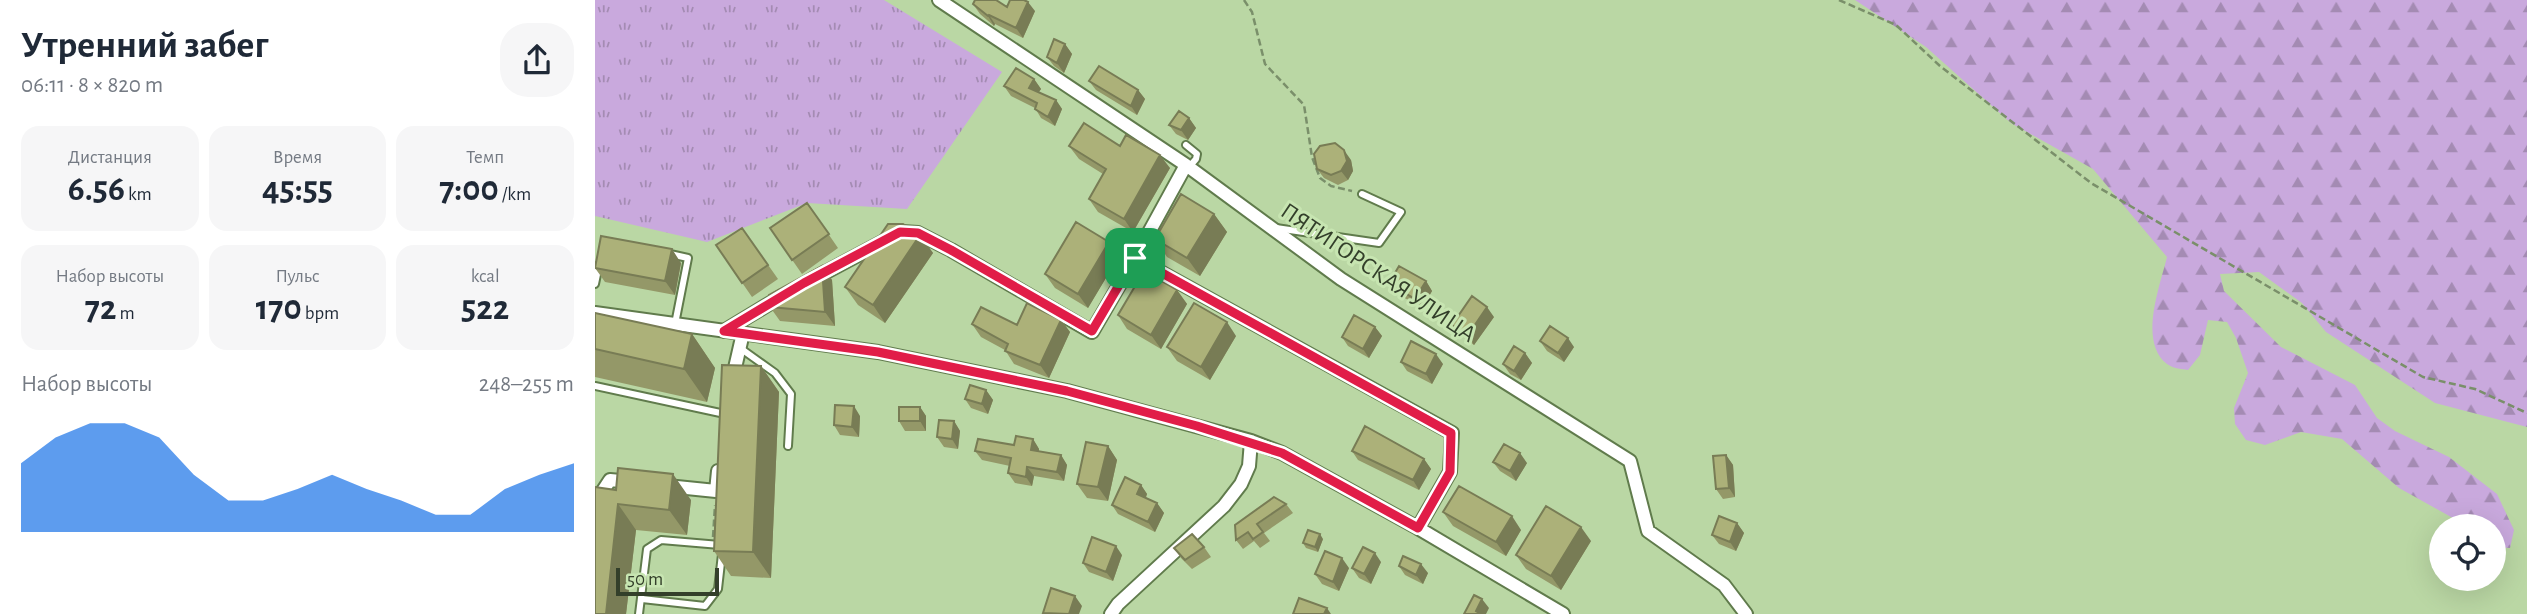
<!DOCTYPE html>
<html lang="ru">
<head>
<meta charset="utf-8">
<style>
  :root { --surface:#fff; --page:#f6f6f7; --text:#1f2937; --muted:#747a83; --accent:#1a73e8 }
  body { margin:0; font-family:"Alegreya Sans",sans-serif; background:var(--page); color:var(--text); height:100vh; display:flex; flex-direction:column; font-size:26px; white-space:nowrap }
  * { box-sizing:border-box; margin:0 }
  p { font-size:23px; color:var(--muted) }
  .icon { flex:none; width:38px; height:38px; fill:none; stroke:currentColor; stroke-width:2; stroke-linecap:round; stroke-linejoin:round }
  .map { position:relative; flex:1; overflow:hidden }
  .drawer { display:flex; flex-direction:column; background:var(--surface); width:595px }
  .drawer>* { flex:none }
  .fabs { position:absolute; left:1834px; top:514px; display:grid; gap:14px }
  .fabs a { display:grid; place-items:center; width:77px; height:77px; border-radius:50%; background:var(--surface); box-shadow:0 7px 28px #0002; font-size:35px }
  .scale { position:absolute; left:21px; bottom:18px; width:103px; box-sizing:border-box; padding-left:7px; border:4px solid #333f2a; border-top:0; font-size:19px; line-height:24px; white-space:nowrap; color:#333f2a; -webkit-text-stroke:5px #c7e5b1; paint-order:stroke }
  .pin { position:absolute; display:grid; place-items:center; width:60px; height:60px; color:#fff; margin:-30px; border-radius:14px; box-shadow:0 4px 10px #0006 }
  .round { display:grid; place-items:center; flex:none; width:74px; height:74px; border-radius:28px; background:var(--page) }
  .summary { display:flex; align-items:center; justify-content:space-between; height:119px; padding:0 21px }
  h1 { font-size:38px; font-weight:600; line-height:52px }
  .metrics { display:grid; grid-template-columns:repeat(3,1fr); gap:10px; height:119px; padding:7px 21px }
  .metrics div { display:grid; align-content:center; border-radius:18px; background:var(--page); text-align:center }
  .metrics b { font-size:35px; font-weight:600 }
  .metrics small { font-size:19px; font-weight:400 }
  .metrics p { font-size:19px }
  .chart { height:196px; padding:14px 21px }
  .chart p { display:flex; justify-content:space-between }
  .chart svg { width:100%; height:126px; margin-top:7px; fill:var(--accent); opacity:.7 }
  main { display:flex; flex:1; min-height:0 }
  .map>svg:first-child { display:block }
</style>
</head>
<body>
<main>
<section class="drawer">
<div class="summary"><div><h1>Утренний забег</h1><p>06:11 · 8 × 820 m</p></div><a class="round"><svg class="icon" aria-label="share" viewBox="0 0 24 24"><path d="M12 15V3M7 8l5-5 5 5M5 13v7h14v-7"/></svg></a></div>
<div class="metrics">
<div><p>Дистанция</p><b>6.56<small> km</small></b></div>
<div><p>Время</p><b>45:55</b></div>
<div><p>Темп</p><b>7:00<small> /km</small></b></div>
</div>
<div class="metrics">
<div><p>Набор высоты</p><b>72<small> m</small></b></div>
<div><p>Пульс</p><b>170<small> bpm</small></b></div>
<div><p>kcal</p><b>522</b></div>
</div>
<div class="chart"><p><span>Набор высоты</span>248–255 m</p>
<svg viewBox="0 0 160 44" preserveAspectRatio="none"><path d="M0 44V20L10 11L20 6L30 6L40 11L50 24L60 33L70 33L80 29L90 24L100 29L110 33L120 38L130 38L140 29L150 24L160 20V44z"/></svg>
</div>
</section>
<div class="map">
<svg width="1932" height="614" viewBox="0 0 1932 614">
  <defs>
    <pattern id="grass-tufts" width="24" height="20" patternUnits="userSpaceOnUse" patternTransform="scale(1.75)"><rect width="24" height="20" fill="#c9a9dd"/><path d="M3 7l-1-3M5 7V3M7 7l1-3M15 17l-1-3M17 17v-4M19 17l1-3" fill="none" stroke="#a48bb3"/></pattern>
    <pattern id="forest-firs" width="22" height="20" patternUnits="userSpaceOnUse" patternTransform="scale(1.75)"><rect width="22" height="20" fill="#c9a9dd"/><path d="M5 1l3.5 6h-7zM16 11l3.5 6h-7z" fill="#a48bb3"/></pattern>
  </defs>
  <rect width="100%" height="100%" fill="#bad7a4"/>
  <!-- grass -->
  <path fill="url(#grass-tufts)" d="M 0,0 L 289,0 L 407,72 L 312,209 L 212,203 L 112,242 L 0,216 Z"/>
  <!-- forest -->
  <path fill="url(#forest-firs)" d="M 1260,0 L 1932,0 L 1932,427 L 1840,403 L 1731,332 L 1707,303 L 1664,272 L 1625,274 L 1629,291 L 1686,347 L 1760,385 L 1782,418 L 1800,431 L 1854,457 L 1902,494 L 1919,530 L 1915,548 L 1899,547 L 1899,527 L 1874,527 L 1804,488 L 1747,439 L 1706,432 L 1670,445 L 1651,440 L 1640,424 L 1639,408 L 1653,373 L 1641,338 L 1632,322 L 1613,320 L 1605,355 L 1593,370 C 1586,369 1577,368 1572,364 C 1543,342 1565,286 1572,257 L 1498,169 L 1416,123 L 1331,47 Z"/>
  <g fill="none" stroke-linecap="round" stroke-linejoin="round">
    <!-- service casing -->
    <g stroke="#607b4c" stroke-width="10">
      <path id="service" d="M 591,145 L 602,154 L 601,159 L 594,167
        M 681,228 L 784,243 L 806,212 L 767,194
        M 75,254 L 93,258 L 80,324
        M 0,284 L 4,265
        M 145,348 L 180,373 L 196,394 L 193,446
        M 0,386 L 130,414
        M 47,599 L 110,606 L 123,589 L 127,554
        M 44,614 L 52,549 L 66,540 L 125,545"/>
    </g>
    <!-- minor casing -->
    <g stroke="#607b4c" stroke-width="16">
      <path id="minor" d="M 344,0 L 591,165 L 746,279 L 1035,461 L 1053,531 L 1129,585 L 1151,614
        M 308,232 L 323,233 L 356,250 L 497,332 L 540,258 L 857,433 L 855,472 L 823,528
        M 540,258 L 591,165
        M 218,279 L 291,240
        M 0,313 L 283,352 L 472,391 L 656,441 L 687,453 L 823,528 L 968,614
        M 129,331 L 187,296
        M 137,381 L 148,333
        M 72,486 L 121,491 L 123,471
        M 0,503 L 15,480 L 36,482
        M 516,614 L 523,604 L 629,506 L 646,484 L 654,466 L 656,441"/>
    </g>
    <!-- path -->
    <path stroke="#7a8f6a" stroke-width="2.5" stroke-dasharray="7 3.5" stroke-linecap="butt" d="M 649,0 L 657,12 L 670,64 L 709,105 L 717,157 L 725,178 L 736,186 L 757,191
      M 1244,0 L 1301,25 L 1345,66 L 1496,183 L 1828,377 L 1880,389 L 1932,413
      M 118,537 L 120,505"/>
    <!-- service -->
    <use href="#service" stroke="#fff" stroke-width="6"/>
    <!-- minor -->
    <use href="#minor" stroke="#fff" stroke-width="12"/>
  </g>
  <!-- wall -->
  <path fill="#949868" d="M 378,4 L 440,11 L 428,38 L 400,24 L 399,26 L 385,14 Z
    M 470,44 L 477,54 L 469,73 L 459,66 L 452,57 Z
    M 439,79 L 446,89 L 444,92 L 461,100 L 467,109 L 460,126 L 446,118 L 440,108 L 416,96 L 409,86 Z
    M 494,81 L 543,90 L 550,99 L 542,115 L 501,90 Z
    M 594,118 L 601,128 L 593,140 L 581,134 L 574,125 Z
    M 474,146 L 525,146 L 575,168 L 538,232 L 503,212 L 494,199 L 508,174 L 484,159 Z
    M 756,160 L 758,171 L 753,180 L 743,185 L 729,178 L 722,169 Z
    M 212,203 L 243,248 L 207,274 L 175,228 Z
    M 619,214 L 632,232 L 605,276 L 572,257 L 560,239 Z
    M 147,228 L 183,279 L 157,297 L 121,245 Z
    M 325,235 L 338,253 L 290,323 L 263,305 L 250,287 Z
    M 514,242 L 524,256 L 493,308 L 460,288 L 450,274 Z
    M 86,263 L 80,295 L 10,282 L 0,268 Z
    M 227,266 L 237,280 L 240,326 L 185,321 L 175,307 Z
    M 831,281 L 837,291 L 827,308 L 801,293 L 794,283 Z
    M 582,290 L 592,304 L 566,349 L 532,329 L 523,315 Z
    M 0,313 L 97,334 L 120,368 L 112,402 L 0,377 Z
    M 899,317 L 879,345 L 864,334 L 857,325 Z
    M 466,320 L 475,332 L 454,378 L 419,364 L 410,350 L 386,337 L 377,324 L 422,325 Z
    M 780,327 L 787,336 L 774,358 L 753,346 L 747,337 Z
    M 641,336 L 615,380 L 582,361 L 572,347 Z
    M 945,341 L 979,347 L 969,362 L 952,351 Z
    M 930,353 L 937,363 L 926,380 L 915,374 L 908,364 Z
    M 806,362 L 848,364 L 837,384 L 812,371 Z
    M 166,366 L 184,392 L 176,578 L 136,576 L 119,551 Z
    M 391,390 L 398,400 L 393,414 L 376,408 L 370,399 Z
    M 325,407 L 331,416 L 331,431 L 310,431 L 304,421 Z
    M 265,416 L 264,437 L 245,435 L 239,425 Z
    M 359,421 L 365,431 L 363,449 L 349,447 L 342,437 Z
    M 438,439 L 444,449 L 444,452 L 466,455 L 472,465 L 469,481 L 439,476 L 437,486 L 420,483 L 413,473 L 415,466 L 387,460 L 380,451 L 419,445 Z
    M 513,446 L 522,460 L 513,501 L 492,498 L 482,484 Z
    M 757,451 L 829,459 L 836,469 L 824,490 L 763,460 Z
    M 1131,455 L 1138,465 L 1140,497 L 1128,499 L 1121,489 Z
    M 898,462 L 932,463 L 921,481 L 905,471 Z
    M 546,485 L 552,494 L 551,498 L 562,503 L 569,513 L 560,532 L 523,514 L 517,505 Z
    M 0,487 L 96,500 L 92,535 L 41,530 L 31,614 L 0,614 Z
    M 691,504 L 698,513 L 669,533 L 675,541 L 665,548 L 659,541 L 648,549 L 641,540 Z
    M 848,512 L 926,530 L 911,556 L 858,526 Z
    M 1142,523 L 1149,533 L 1141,551 L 1124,544 L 1117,535 Z
    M 728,539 L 723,552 L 711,548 L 708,543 Z
    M 996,541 L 966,590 L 931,569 L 921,555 Z
    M 609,547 L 616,557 L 597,569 L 586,558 L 579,548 Z
    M 527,555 L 518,581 L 494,572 L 488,563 Z
    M 786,562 L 776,584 L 764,578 L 757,568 Z
    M 804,566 L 833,573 L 828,584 L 810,575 Z
    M 754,568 L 744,591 L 727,584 L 720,574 Z"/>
  <!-- shaded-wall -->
  <path fill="#787c55" d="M 433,2 L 440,11 L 428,38 L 421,28 Z
    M 394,15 L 400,24 L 399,26 L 393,16 Z
    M 470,44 L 477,54 L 469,73 L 462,63 Z
    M 439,79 L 446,89 L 440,97 L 434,88 Z
    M 543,90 L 550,99 L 542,115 L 536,106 Z
    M 461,100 L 467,109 L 460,126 L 453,117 Z
    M 594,118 L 601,128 L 593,140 L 586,130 Z
    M 749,150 L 756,160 L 758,171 L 753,180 L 746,171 Z
    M 565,155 L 575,168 L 538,232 L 529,219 Z
    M 619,214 L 632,232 L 605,276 L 592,258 Z
    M 325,235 L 338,253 L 290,323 L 278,305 Z
    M 514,242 L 524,256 L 493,308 L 483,294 Z
    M 77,249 L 86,263 L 80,295 L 70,281 Z
    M 227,266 L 237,280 L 240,326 L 230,312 Z
    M 831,281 L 837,291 L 827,308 L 820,299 Z
    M 582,290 L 592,304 L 566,349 L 556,335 Z
    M 892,307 L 899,317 L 879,345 L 873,335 Z
    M 466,320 L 475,332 L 454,378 L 445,365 Z
    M 632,322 L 641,336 L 615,380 L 606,367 Z
    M 780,327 L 787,336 L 774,358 L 768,349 Z
    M 97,334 L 120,368 L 112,402 L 89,369 Z
    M 973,338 L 979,347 L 969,362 L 963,353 Z
    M 930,353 L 937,363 L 926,380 L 919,371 Z
    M 841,354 L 848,364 L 837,384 L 831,374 Z
    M 166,366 L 184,392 L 176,578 L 158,552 Z
    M 391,390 L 398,400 L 393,414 L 387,404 Z
    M 259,406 L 265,416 L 264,437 L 257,427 Z
    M 325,407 L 331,416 L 331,431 L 325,421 Z
    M 359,421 L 365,431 L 363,449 L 357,439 Z
    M 438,439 L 444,449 L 442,460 L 436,450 Z
    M 513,446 L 522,460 L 513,501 L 503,487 Z
    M 925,453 L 932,463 L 921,481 L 915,471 Z
    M 466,455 L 472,465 L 469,481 L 462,472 Z
    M 1131,455 L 1138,465 L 1140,497 L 1134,488 Z
    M 829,459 L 836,469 L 824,490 L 818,480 Z
    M 432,467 L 439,476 L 437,486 L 431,477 Z
    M 78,474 L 96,500 L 92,535 L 74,510 Z
    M 546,485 L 552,494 L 548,503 L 542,494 Z
    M 562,503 L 569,513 L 560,532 L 553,522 Z
    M 23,504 L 41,530 L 31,614 L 11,614 Z
    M 917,516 L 926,530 L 911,556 L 901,542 Z
    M 1142,523 L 1149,533 L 1141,551 L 1135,542 Z
    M 986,527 L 996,541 L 966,590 L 956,576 Z
    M 725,534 L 728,539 L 723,552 L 720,547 Z
    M 521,546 L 527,555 L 518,581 L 511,572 Z
    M 780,553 L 786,562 L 776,584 L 769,574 Z
    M 747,558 L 754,568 L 744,591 L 738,582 Z
    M 826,564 L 833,573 L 828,584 L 821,575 Z
    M 480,596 L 487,606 L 484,614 L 474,614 Z
    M 887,599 L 894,608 L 891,614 L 883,614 L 881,611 Z
    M 732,608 L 736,614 L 729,614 Z"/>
  <!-- building -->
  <path fill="#acb179" stroke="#787c55" stroke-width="2" d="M 380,0 L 401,0 L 412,7 L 415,0 L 429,0 L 433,2 L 421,28 L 394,15 L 393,16 L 378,4 Z
    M 459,39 L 470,44 L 462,63 L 452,57 Z
    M 504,66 L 543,90 L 536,106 L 494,81 Z
    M 421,68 L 439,79 L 434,88 L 461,100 L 453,117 L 440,109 L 442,103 L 409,86 Z
    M 584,111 L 594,118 L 586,130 L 574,125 Z
    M 489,123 L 525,146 L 531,135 L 565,155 L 529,219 L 494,199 L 511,169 L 474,146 Z
    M 740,143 L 749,150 L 752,161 L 746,171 L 736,175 L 722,169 L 719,154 L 725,146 Z
    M 586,194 L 619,214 L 592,258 L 560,239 Z
    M 212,203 L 234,234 L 197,260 L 175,228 Z
    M 481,222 L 514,242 L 483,294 L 450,274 Z
    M 293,224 L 308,224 L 325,235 L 278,305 L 250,287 Z
    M 147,228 L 173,265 L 147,283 L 121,245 Z
    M 6,236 L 77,249 L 70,281 L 0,268 Z
    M 227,266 L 230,312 L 175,307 L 174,295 Z
    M 804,266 L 831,281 L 820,299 L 794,283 Z
    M 549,271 L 582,290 L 556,335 L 523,315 Z
    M 877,296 L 892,307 L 873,335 L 857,325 Z
    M 432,303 L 466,320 L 445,365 L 410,351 L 413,344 L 377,324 L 386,307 L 422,325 Z
    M 599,303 L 632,322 L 606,367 L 572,347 Z
    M 0,313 L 97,334 L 89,369 L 0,349 Z
    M 759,315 L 780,327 L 768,349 L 747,337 Z
    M 955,326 L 973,338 L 963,353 L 945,341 Z
    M 816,341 L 841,354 L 831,374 L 806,362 Z
    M 919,346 L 930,353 L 919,371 L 908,364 Z
    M 127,365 L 166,366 L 158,552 L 119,551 Z
    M 375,385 L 391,390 L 387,404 L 370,399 Z
    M 240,405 L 259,406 L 257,427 L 239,425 Z
    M 304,407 L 325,407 L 325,421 L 304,421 Z
    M 344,420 L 359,421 L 357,439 L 342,437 Z
    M 770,426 L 829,459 L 818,480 L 757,451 Z
    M 421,436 L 438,439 L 436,450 L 466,455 L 462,472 L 432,467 L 431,477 L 413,473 L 416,458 L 380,451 L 383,439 L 419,445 Z
    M 491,442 L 513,446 L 503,487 L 482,484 Z
    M 909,444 L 925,453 L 915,471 L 898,462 Z
    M 1131,455 L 1134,488 L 1121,489 L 1118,456 Z
    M 23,468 L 78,474 L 74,510 L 23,504 L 11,614 L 0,614 L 0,487 L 21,490 Z
    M 530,477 L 546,485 L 542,494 L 562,503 L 553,522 L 517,505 Z
    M 864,486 L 917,516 L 901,542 L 848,512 Z
    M 679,497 L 691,504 L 662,524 L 668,532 L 658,539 L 653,532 L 641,540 L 640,525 Z
    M 951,506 L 986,527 L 956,576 L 921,555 Z
    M 1124,516 L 1142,523 L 1135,542 L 1117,535 Z
    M 713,530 L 725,534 L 720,547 L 708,543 Z
    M 597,534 L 609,547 L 590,560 L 579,548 Z
    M 497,537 L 521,546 L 511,572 L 488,563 Z
    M 768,547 L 780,553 L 769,574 L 757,568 Z
    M 730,551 L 747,558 L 738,582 L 720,574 Z
    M 808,556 L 826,564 L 821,575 L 804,566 Z
    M 456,588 L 480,596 L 474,614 L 448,613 Z
    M 879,595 L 887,599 L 881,611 L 886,614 L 869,614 Z
    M 704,598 L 732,608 L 729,614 L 698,614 Z"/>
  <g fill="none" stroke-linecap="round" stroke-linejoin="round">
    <!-- route casing -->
    <g stroke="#fff" stroke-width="14">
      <path id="route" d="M 305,232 L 323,233 L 356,250 L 497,331 L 540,258 L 856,433 L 855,472 L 823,528 L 687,453 L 602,426 L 472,391 L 283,352 L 129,331 L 209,283 Z"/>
    </g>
    <!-- route -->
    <use href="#route" stroke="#e11d48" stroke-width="9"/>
  </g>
  <g text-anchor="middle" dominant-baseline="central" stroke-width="6" stroke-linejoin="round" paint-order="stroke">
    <!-- street labels -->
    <g font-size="24" fill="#333f2a" stroke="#c7e5b1">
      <text transform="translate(783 273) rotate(34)">ПЯТИГОРСКАЯ УЛИЦА</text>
    </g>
  </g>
</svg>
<div class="fabs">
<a><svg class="icon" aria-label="locate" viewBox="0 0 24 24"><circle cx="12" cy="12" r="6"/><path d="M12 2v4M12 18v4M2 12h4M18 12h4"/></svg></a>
</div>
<div class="scale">50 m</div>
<div class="pin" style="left:540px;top:258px;background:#1e9e55"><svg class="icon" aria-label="arrive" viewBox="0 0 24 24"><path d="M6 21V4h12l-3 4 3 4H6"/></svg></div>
</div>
</main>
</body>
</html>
